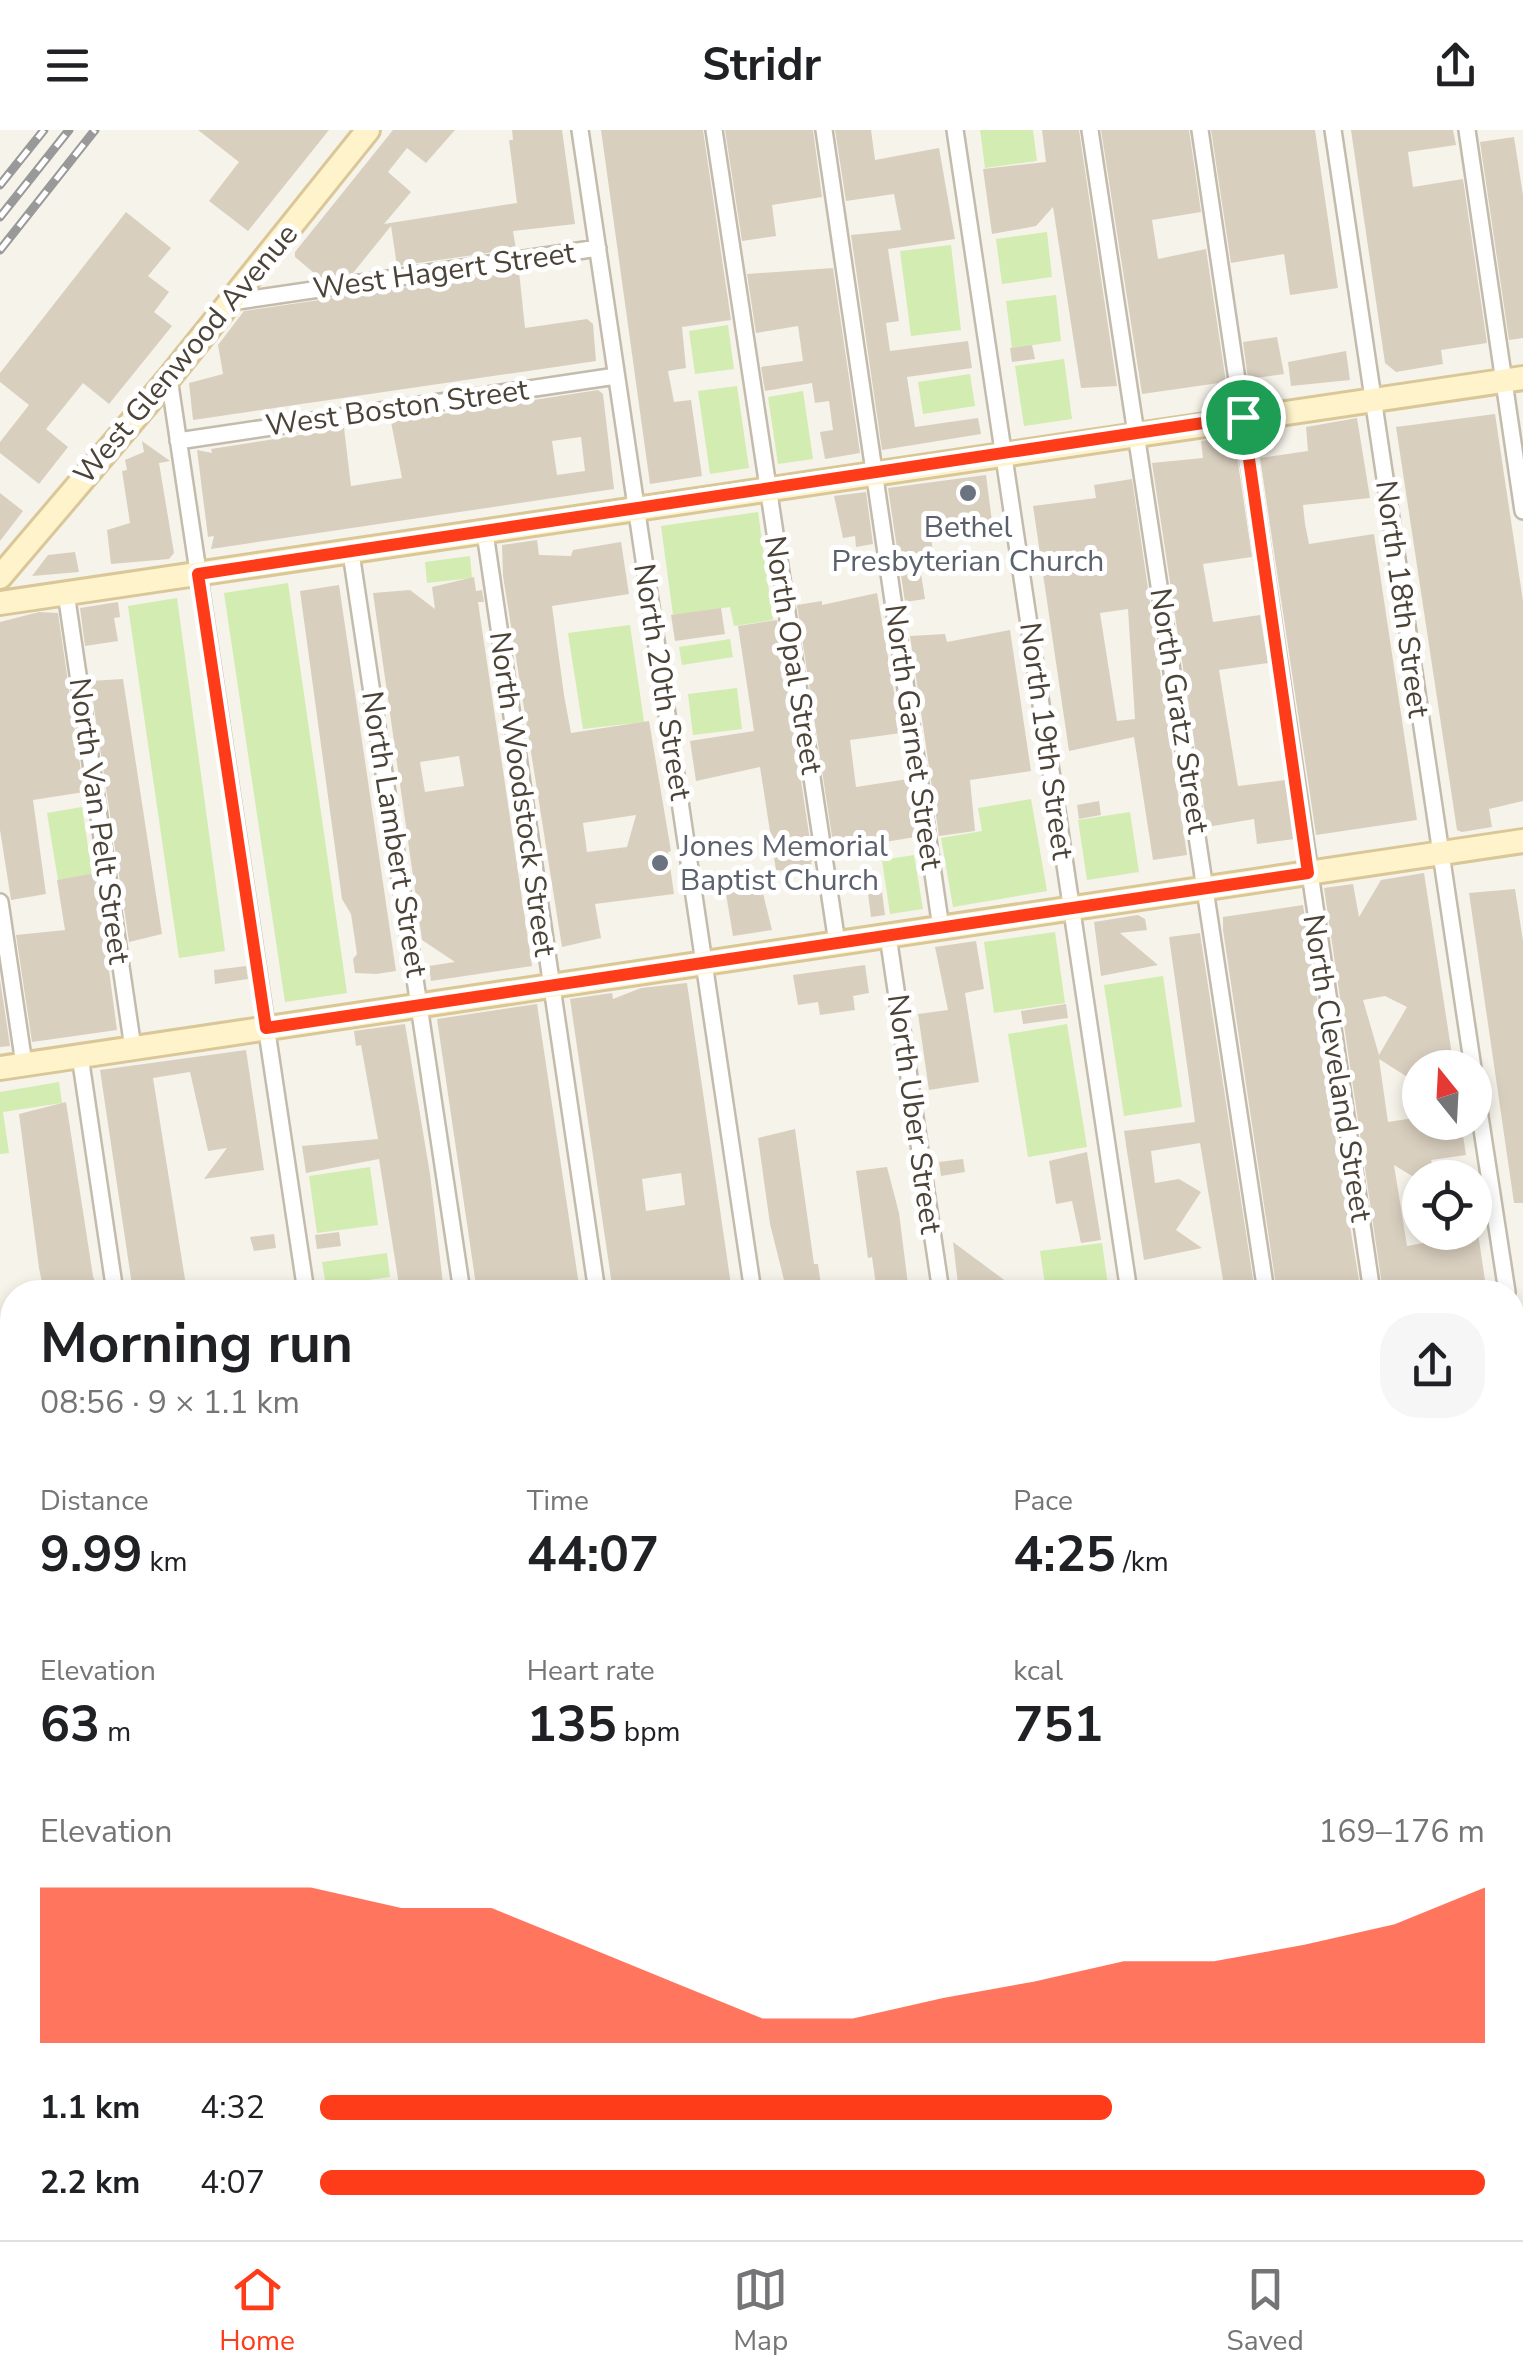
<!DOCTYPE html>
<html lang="en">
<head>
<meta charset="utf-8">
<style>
  :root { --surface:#fff; --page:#f6f6f6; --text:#202124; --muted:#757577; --line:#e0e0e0; --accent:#ff3c19 }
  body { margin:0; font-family:"Nunito Sans",sans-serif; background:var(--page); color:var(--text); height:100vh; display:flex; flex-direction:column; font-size:38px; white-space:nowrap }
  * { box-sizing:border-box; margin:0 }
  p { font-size:32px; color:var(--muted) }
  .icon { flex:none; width:55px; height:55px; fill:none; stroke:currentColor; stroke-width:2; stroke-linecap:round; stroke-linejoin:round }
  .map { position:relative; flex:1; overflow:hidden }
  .side { position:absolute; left:0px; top:1150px; width:1525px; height:960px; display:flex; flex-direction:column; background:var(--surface); border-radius:40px 40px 0 0; box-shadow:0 5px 15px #0003 }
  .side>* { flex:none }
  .needle { width:65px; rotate:342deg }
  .tools { position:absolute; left:1402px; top:920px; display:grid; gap:20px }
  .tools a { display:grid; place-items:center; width:90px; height:90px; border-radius:50%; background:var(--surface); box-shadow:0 5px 15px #0003; font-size:50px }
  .pin { position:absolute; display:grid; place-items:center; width:85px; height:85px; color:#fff; margin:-42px; border:5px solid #fff; border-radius:50%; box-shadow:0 2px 10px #0007 }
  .round { display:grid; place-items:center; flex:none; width:105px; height:105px; border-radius:40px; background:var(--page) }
  .head { display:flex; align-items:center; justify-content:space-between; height:170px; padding:0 40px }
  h1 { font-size:55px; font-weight:700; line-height:75px }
  .figures { display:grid; grid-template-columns:repeat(3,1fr); gap:15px; height:170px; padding:10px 40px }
  .figures div { display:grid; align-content:center }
  .figures b { font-size:50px; font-weight:700 }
  .figures small { font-size:28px; font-weight:400 }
  .figures p { font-size:28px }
  .chart { height:280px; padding:20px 40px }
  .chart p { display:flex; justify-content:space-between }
  .chart svg { width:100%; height:180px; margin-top:10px; fill:var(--accent); opacity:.7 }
  ul { padding:0 40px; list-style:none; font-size:32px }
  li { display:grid; grid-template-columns:160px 120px 1fr; align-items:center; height:75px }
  li i { height:25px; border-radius:12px; background:var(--accent) }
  header { display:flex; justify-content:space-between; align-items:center; height:130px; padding:0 40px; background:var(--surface); font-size:45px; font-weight:700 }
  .tab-bar { display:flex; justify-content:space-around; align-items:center; height:140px; border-top:2px solid var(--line); background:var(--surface); font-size:28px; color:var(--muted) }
  .tab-bar a { display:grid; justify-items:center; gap:5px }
  .tab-bar .selected { color:var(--accent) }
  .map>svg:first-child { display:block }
</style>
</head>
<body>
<header><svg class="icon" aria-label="menu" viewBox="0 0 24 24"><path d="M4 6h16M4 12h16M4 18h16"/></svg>Stridr<svg class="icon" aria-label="share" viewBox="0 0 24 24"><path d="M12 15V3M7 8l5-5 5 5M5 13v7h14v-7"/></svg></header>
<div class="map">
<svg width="1523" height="2110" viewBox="0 0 1523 2110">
  <rect width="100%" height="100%" fill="#f6f3ea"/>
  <!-- green -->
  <path fill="#d2ecb1" d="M 980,0 L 1033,0 L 1037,31 L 985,38 Z
    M 1047,102 L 1052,147 L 1002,154 L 996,109 Z
    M 951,115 L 961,200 L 911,206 L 900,121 Z
    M 1056,165 L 1061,211 L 1012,218 L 1006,171 Z
    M 728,195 L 734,239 L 695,244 L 689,201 Z
    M 1064,229 L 1072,289 L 1024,296 L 1015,236 Z
    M 970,244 L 975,276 L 923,284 L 918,252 Z
    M 737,256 L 749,338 L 710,344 L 698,261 Z
    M 803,261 L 813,329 L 778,334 L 768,267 Z
    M 758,382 L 773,490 L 734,496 L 730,477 L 673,485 L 661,396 Z
    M 470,426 L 472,448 L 427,453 L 425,432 Z
    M 288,453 L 347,863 L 285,872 L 224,463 Z
    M 177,468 L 225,821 L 179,828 L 128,476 Z
    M 630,495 L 644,592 L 583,599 L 568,503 Z
    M 730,509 L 733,527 L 682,535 L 679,517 Z
    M 737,558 L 742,599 L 693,605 L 688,564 Z
    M 1031,669 L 1047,761 L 953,777 L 941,708 L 982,701 L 978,678 Z
    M 82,677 L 92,744 L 58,750 L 47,683 Z
    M 1130,682 L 1139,742 L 1087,750 L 1078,690 Z
    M 914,725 L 923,779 L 890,784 L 882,730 Z
    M 1055,802 L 1065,873 L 994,883 L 984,812 Z
    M 1163,846 L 1182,977 L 1124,986 L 1104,855 Z
    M 1067,894 L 1087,1017 L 1028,1027 L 1008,904 Z
    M 59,952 L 62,973 L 3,982 L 9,1023 L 0,1024 L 0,962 Z
    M 370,1037 L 378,1095 L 317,1103 L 309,1046 Z
    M 1102,1113 L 1108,1155 L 1046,1162 L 1040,1121 Z
    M 387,1123 L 390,1147 L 326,1156 L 322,1132 Z
    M 12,1212 L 12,1338 L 0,1340 L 0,1214 Z"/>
  <!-- building -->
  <path fill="#d9cfbf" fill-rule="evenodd" d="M 198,0 L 329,0 L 248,101 L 209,71 L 239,32 Z
    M 393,0 L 455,0 L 426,33 L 407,18 L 388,42 L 411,62 L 384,94 L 517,73 L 509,10 L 513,10 L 512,0 L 562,0 L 575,94 L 513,101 L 516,119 L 397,136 L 391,96 L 353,143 L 320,148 L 295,127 L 295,122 Z
    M 601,0 L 703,0 L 731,190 L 682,197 L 686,238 L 668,241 L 674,272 L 691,270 L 702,346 L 650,354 Z
    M 725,0 L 813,0 L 822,67 L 772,75 L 776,106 L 742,111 Z
    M 835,0 L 871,0 L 875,30 L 939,18 L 955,109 L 888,119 L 899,191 L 886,193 L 890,221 L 968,211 L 972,238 L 907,247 L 915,297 L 978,288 L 981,304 L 882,320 L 851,105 L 901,100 L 894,64 L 846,71 Z
    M 1042,0 L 1079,0 L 1117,256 L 1081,258 L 1053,77 L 1036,96 L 992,104 L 983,39 L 1046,32 Z
    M 1101,0 L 1189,0 L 1201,82 L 1152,90 L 1158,129 L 1206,119 L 1226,252 L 1142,264 Z
    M 1211,0 L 1315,0 L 1338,158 L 1290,165 L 1284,124 L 1231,133 Z
    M 1351,0 L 1453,0 L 1456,15 L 1408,22 L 1413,57 L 1463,49 L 1487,213 L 1441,220 L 1443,234 L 1396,242 L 1385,233 Z
    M 1514,7 L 1523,65 L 1523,208 L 1509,210 L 1480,12 Z
    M 126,82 L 171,118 L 148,146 L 169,162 L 154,182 L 172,196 L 109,274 L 83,253 L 46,299 L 68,317 L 39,354 L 0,323 L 0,312 L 29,275 L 0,252 L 0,243 Z
    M 833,138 L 860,323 L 825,329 L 820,302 L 833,300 L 829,271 L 815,273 L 812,253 L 765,261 L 761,237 L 803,231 L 798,196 L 756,203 L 747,144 Z
    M 519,141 L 525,198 L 587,189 L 593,194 L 596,231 L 193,290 L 189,253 L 223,244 L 218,215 L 244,181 Z
    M 1277,207 L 1284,244 L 1248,249 L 1243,212 Z
    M 1032,215 L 1035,229 L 1012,232 L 1010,218 Z
    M 1346,221 L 1350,250 L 1291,256 L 1288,232 Z
    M 598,260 L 603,264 L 614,359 L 211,419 L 214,406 L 208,407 L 197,320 L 212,323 L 211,319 L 344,298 L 351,356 L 370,353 L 402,348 L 391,292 ZM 581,307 L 585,341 L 557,345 L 552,311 Z
    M 1495,284 L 1523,471 L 1523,671 L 1489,679 L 1492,697 L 1462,702 L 1457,700 L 1396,297 Z
    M 1357,288 L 1370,368 L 1303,375 L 1305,394 L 1309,414 L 1374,404 L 1417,690 L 1316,705 L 1260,328 L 1308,321 L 1306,297 Z
    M 1234,306 L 1252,427 L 1203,434 L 1213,492 L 1260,485 L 1268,533 L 1219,540 L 1238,656 L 1285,650 L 1294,709 L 1257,714 L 1254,689 L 1207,697 L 1152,333 L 1203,328 L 1201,311 Z
    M 142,311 L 170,331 L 159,333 L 174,423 L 169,429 L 111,434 L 107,400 L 130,393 L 122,341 L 127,340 L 125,330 L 144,322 Z
    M 986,345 L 993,399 L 931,407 L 934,429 L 919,431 L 925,469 L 905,472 L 888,358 Z
    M 1132,349 L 1187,725 L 1153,730 L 1134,607 L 1069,621 L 1033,376 L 1096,368 L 1094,355 ZM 1128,479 L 1135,589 L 1117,591 L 1100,483 Z
    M 866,362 L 873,414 L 856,417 L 855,406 L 843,408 L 834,366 Z
    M 0,363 L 23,381 L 0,411 Z
    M 537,410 L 539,425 L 571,426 L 573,420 L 621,412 L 629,464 L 552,476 L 564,565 L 571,603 L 649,591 L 671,721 L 668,722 L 674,764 L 595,774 L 601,808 L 562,817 L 503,446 L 502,415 ZM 636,685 L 627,717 L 587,722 L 583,693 Z
    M 75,422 L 79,442 L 32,446 L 48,425 Z
    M 474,447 L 476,461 L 482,460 L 484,472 L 478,472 L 532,836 L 431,851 L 429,836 L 455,832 L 422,810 L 373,463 L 410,460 L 435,479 L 432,457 ZM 459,626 L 464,656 L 425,662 L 420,632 Z
    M 339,455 L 396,841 L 376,844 L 355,843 L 353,829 L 357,824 L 351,784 L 342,769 L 300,461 Z
    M 877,463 L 901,603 L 850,610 L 856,657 L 908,649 L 916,707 L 834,720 L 797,475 L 822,471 L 822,475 Z
    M 118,472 L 120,487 L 114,488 L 118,511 L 85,516 L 80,478 Z
    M 721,478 L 725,504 L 675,511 L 671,485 Z
    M 39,482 L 58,483 L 84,662 L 33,670 L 46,764 L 11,770 L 0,700 L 0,492 Z
    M 777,490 L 812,724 L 811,737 L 789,741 L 776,740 L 760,637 L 696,651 L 690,611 L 754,601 L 738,496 Z
    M 1010,500 L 1031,641 L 970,650 L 975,701 L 939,706 L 910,506 L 945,504 L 947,512 Z
    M 123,549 L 162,804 L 129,812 L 90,551 Z
    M 1099,671 L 1101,685 L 1079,689 L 1077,675 Z
    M 96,743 L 117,900 L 32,912 L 16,805 L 65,800 L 57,750 Z
    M 1424,743 L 1454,938 L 1420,938 L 1420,955 L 1379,929 L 1388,992 L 1420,987 L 1420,992 L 1461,992 L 1466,1025 L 1431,1030 L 1436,1047 L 1417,1049 L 1394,1035 L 1407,1116 L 1478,1103 L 1486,1157 L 1383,1162 L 1324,758 L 1353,754 L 1359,787 L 1381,750 ZM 1385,866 L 1407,877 L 1379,925 L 1363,870 Z
    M 760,751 L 772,800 L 733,806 L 725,758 Z
    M 1515,759 L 1523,811 L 1523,1073 L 1514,1073 L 1469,763 Z
    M 882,762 L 885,785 L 871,787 L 868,764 Z
    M 1303,775 L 1319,880 L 1314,880 L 1361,1162 L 1277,1162 L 1223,800 L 1223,787 Z
    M 1138,785 L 1145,789 L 1147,800 L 1120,803 L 1158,835 L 1101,846 L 1094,792 Z
    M 1200,803 L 1255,1162 L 1225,1162 L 1200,1013 L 1151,1021 L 1155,1053 L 1179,1049 L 1201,1062 L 1176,1100 L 1202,1118 L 1144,1130 L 1126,1015 L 1124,1001 L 1195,992 L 1169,807 Z
    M 976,811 L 984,859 L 965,863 L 979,952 L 929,960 L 918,884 L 948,880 L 935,817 Z
    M 865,835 L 869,863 L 853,866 L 855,880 L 820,885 L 818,872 L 798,875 L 793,845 Z
    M 246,836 L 248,849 L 215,854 L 214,840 Z
    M 0,849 L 10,916 L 0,917 Z
    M 687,853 L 732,1162 L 613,1162 L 570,869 L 612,863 L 613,869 L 641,858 ZM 681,1043 L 685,1075 L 646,1081 L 642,1049 Z
    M 537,874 L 580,1162 L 477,1162 L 437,889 Z
    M 1066,874 L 1068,888 L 1023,894 L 1021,881 Z
    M 405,894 L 430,1044 L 444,1162 L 423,1162 L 422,1157 L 400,1161 L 379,1029 L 306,1043 L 302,1016 L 378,1009 L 361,915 L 356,916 L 354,901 Z
    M 246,920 L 264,1040 L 204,1049 L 227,1018 L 208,1021 L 190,942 L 153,948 L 187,1162 L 133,1162 L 100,940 Z
    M 66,972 L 93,1146 L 98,1162 L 44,1162 L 39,1138 L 19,984 Z
    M 795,999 L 814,1134 L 818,1134 L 822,1162 L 787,1162 L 770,1094 L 758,1008 Z
    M 1087,1022 L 1101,1110 L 1081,1113 L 1072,1071 L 1056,1074 L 1049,1031 Z
    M 963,1029 L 965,1042 L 941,1046 L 939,1032 Z
    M 887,1037 L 899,1083 L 909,1162 L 877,1162 L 872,1127 L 868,1128 L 856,1041 Z
    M 339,1102 L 341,1116 L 317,1119 L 315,1105 Z
    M 274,1104 L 276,1118 L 254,1121 L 250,1107 Z
    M 953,1112 L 1015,1158 L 959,1162 Z"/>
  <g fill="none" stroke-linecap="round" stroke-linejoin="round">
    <!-- street casing -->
    <g stroke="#c3bbac" stroke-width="20">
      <path id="street" d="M 580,0 L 753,1162
        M 714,0 L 837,813
        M 824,0 L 941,798
        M 955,0 L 1129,1162
        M 1090,0 L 1266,1162
        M 1200,0 L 1372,1162
        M 1333,0 L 1473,938
        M 1467,0 L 1523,381
        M 231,172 L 598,118
        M 169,248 L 306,1162
        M 178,311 L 616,246
        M 485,403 L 597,1162
        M 351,423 L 462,1162
        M 66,463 L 133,918
        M 0,772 L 24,934
        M 888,806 L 941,1162
        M 80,926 L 115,1162
        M 1475,954 L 1507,1162
        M 1512,1200 L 1523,1273
        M 0,1434 L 12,1432
        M 1512,1891 L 1523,1889
        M 1512,2051 L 1522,2110
        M 252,2098 L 254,2110
        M 445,2098 L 447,2110
        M 600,2098 L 602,2110
        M 737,2098 L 739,2110
        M 896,2098 L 898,2110
        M 1268,2098 L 1270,2110
        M 1406,2098 L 1408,2110
        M 947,2110 L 1031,2098"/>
    </g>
    <!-- secondary casing -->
    <g stroke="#d9c798" stroke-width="28">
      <path id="secondary" d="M 0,447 L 169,248 L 368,0
        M 0,473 L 1523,248
        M 0,938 L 1523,711
        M 1512,1691 L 1523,1689
        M 0,1702 L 12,1783
        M 0,1916 L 12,1914
        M 60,2098 L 61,2110"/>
    </g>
    <!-- street -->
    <use href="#street" stroke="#fff" stroke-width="15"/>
    <!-- secondary -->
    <use href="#secondary" stroke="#fff3cc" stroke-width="22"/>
    <!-- rail casing -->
    <g stroke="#999" stroke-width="9">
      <path id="rail" d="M 0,55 L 44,0
        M 0,87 L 69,0
        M 0,120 L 95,0"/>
    </g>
    <!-- rail -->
    <use href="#rail" stroke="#fff" stroke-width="5" stroke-dasharray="15" stroke-linecap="butt"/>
  </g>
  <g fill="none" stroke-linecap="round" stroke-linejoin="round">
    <!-- route casing -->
    <g stroke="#fff" stroke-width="20">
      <path id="route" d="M 1243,287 L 1308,743 L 266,898 L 198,444 Z"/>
    </g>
    <!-- route -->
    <use href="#route" stroke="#ff3c19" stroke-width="12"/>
  </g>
  <!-- markers -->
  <g fill="#6b7280" stroke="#fff" stroke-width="4">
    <circle cx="968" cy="363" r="10"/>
    <circle cx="660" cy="733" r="10"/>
  </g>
  <g text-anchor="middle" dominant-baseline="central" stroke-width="10" stroke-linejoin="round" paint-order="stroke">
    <!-- street labels -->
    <g font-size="30" fill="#4b4337" stroke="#fff">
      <text transform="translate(444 141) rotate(-8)">West Hagert Street</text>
      <text transform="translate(186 224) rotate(-50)">West Glenwood Avenue</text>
      <text transform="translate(397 278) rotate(-8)">West Boston Street</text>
      <text transform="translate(1402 469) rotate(82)">North 18th Street</text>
      <text transform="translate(793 525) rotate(81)">North Opal Street</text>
      <text transform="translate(662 552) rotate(81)">North 20th Street</text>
      <text transform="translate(1179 581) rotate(81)">North Gratz Street</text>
      <text transform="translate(913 607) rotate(82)">North Garnet Street</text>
      <text transform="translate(1046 611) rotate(82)">North 19th Street</text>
      <text transform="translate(522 664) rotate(82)">North Woodstock Street</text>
      <text transform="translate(99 691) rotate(82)">North Van Pelt Street</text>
      <text transform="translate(394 704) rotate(81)">North Lambert Street</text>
      <text transform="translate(1337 938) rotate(81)">North Cleveland Street</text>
      <text transform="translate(914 984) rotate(82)">North Uber Street</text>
    </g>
    <!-- worship labels -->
    <g font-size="30" fill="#5b616d" stroke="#fff">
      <text x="968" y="397">Bethel<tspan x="968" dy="34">Presbyterian Church</tspan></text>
      <text x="680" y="716" text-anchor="start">Jones Memorial<tspan x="680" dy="34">Baptist Church</tspan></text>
    </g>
  </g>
</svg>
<div class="tools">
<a><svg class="needle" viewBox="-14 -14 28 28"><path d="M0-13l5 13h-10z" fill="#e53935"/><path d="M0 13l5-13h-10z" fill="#757577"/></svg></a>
<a><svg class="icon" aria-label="locate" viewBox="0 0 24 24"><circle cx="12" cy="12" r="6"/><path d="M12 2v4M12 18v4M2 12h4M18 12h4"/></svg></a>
</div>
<div class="pin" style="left:1243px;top:287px;background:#1e9e55"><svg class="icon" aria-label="arrive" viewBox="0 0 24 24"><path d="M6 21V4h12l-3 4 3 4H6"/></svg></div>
<section class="side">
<div class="head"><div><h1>Morning run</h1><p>08:56 · 9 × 1.1 km</p></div><a class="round"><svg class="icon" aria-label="share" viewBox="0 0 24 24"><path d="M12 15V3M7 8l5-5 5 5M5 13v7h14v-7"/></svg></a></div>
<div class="figures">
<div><p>Distance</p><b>9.99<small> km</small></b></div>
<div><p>Time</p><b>44:07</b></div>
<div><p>Pace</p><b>4:25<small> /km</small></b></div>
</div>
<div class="figures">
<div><p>Elevation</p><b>63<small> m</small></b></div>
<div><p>Heart rate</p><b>135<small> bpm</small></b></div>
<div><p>kcal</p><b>751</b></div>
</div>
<div class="chart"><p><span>Elevation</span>169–176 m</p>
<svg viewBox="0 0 160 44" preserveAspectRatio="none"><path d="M0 44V6L10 6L20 6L30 6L40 11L50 11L60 20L70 29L80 38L90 38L100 33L110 29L120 24L130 24L140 20L150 15L160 6V44z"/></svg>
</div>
<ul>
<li><b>1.1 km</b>4:32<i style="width:68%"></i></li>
<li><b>2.2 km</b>4:07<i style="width:100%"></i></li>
</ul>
</section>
</div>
<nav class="tab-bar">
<a class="selected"><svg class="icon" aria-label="home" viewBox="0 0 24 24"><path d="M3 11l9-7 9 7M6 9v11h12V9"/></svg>Home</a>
<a><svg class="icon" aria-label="map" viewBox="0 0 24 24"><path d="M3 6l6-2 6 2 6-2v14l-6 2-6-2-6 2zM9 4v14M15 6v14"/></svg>Map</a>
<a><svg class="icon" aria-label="saved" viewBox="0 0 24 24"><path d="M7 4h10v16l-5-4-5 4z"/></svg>Saved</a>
</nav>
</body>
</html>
